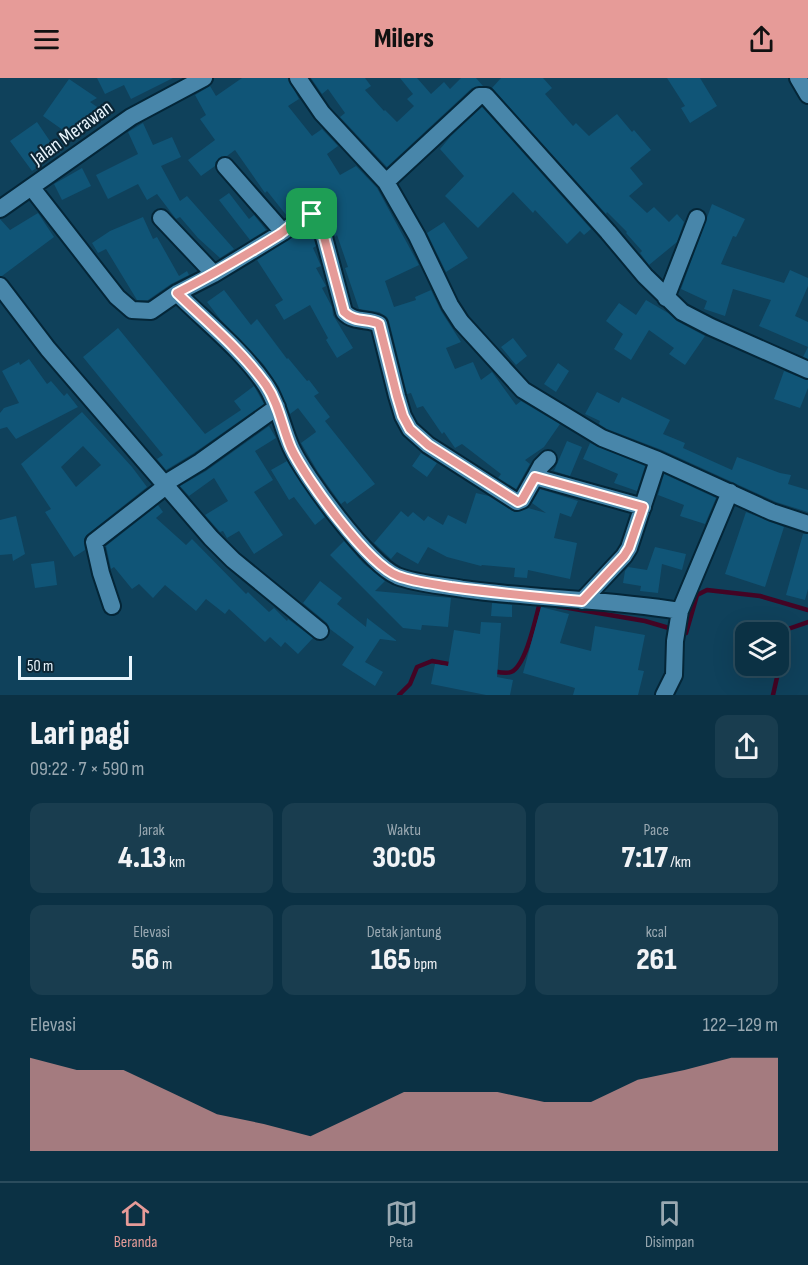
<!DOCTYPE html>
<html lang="id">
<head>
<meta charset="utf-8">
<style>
  :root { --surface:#0b3144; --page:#193d4f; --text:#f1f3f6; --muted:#9aa9b2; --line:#2b4c5d; --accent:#e69b98 }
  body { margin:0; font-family:"Sofia Sans Condensed",sans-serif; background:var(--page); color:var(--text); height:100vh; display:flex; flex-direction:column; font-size:22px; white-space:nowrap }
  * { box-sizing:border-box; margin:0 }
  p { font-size:20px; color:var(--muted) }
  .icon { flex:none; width:33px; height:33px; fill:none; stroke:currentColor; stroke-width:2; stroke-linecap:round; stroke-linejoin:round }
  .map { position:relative; height:617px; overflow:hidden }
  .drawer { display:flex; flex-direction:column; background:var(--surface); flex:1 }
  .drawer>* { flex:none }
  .controls { position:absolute; left:735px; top:544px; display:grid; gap:12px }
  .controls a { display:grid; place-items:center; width:54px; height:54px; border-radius:12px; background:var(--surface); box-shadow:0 6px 24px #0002,0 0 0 2px var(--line); font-size:30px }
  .scale { position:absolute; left:18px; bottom:15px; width:114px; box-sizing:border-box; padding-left:6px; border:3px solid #e9f5fd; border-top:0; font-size:16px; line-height:21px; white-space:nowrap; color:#e9f5fd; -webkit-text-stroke:4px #0c2635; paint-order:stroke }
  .pin { position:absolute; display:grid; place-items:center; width:51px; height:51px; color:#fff; margin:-26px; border-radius:12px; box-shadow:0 3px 9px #0006 }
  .round { display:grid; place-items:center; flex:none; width:63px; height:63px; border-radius:12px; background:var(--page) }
  .overview { display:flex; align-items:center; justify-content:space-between; height:102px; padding:0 30px }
  h1 { font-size:33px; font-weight:800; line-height:45px }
  .figures { display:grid; grid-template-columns:repeat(3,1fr); gap:9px; height:102px; padding:6px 30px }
  .figures div { display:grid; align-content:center; border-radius:12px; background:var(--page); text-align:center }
  .figures b { font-size:30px; font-weight:800 }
  .figures small { font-size:16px; font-weight:400 }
  .figures p { font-size:16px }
  .chart { height:168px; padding:12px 30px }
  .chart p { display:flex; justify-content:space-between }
  .chart svg { width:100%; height:108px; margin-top:6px; fill:var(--accent); opacity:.7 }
  header { display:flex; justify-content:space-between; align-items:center; height:78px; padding:0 30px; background:var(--accent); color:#111; font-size:27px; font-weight:800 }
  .menu { display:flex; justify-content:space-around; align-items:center; height:84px; border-top:2px solid var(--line); background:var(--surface); font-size:16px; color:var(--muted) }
  .menu a { display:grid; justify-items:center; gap:3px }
  .menu .active { color:var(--accent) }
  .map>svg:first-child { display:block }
</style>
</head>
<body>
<header><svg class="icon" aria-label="menu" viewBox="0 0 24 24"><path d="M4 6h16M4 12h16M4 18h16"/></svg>Milers<svg class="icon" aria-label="share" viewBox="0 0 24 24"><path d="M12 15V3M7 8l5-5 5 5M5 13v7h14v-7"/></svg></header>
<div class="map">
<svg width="808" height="617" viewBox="0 0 808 617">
  <rect width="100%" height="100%" fill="#0f415b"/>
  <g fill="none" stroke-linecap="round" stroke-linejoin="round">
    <!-- stream -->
    <path stroke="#430424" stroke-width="4.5" d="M 557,528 L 645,543 L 686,555 L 697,517 L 707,512 L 760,518 L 808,532
      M 492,593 C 498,594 506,596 511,594 C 526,588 536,539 540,524
      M 399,617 L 410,606 L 417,589 L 432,583 L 454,587
      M 773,617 L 788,551 L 808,544"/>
  </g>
  <!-- building -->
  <path fill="#105577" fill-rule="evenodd" d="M 97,0 L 173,0 L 131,21 L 124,7 L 105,16 Z
    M 242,0 L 288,0 L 299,21 L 288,28 L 312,58 L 322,51 L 338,68 L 327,76 L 340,97 L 356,88 L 377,110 L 419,187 L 385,203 L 394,229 L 416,222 L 415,219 L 431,212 L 441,233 L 461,264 L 446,270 L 455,291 L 473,284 L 481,302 L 492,294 L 516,327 L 521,323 L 560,346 L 544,369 L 525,382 L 530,386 L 516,411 L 498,400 L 501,396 L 462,366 L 455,370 L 444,354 L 442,356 L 423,328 L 417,330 L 411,315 L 407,316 L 389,243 L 387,239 L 379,234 L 359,231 L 345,190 L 348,189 L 337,157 L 335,159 L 330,141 L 322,129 L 318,126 L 304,127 L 287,138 L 267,113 L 265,115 L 235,72 L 227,78 L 219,80 L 215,88 L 201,98 L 188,82 L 215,62 L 200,41 L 206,37 L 195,17 L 210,8 L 216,18 Z
    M 311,0 L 365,0 L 371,8 L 365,12 L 384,33 L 385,32 L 397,44 L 414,28 L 407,21 L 413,16 L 400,0 L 417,0 L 431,16 L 444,4 L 450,11 L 461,0 L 476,0 L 483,8 L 472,10 L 387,89 L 340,39 L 345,35 L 328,11 L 322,16 Z
    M 501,0 L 543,0 L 552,10 L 545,16 L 573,48 L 576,45 L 589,58 L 617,36 L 632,54 L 634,52 L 651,72 L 630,90 L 643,106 L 629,118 L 647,135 L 654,129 L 669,144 L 677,136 L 684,144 L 677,164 L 649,187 L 640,175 L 642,173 L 626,155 L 627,154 L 607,134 L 606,136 L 492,10 Z
    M 667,0 L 700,0 L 717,28 L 690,45 L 681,30 L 685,28 Z
    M 69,1 L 97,20 L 90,24 L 100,31 L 77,62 L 43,38 Z
    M 482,29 L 591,151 L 584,157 L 580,153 L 567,166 L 535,132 L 533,135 L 513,114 L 478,150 L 445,118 L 464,98 L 440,71 L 451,58 Z
    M 37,44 L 58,75 L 32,93 L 10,63 Z
    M 143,45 L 153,67 L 172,59 L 181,79 L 161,88 L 180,123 L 187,118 L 234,171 L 220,180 L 198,160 L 180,139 L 176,141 L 157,116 L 147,122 L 138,106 L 108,121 L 96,97 L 138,76 L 128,54 Z
    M 82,90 L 91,108 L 62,122 L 54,106 Z
    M 229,115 L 249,141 L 254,137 L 266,152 L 250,162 L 219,122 Z
    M 712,126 L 745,141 L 736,159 L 733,158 L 721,186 L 784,205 L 790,192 L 808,200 L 808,208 L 795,238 L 808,244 L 808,281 L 803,279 L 808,269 L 759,248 L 771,222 L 733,211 L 725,238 L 704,231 L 707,223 L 681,211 Z
    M 38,135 L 54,159 L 2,198 L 0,198 L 0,141 L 10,152 Z
    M 143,139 L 153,161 L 157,159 L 179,198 L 187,193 L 189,197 L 171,206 L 148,222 L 137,222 L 106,171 L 98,175 L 92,165 L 110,153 Z
    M 444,144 L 468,180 L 446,194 L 427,155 Z
    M 309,147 L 316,168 L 313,170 L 321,188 L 316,190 L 326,208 L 322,210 L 332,229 L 333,237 L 353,270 L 337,280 L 326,262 L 328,260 L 310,227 L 284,242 L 275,227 L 283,222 L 257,182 Z
    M 224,212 L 251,247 L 257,241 L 287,281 L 288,280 L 307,303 L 309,302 L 319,315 L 314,318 L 330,339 L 325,343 L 375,406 L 347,426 L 345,423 L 341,426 L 318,394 L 301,365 L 316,354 L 315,352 L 298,330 L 290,336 L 279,309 L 264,287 L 220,241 L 207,224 Z
    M 646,222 L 668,235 L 677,243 L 705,258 L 685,287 L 669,276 L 674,270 L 649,252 L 631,282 L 614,271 L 623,256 L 606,243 L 619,225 L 636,237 Z
    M 118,250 L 205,356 L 241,332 L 234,323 L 254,308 L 264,326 L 194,375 L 166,392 L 157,381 L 163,377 L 83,279 Z
    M 513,260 L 527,278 L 516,287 L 501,269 Z
    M 29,281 L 47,306 L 51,303 L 64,318 L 67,315 L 78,329 L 16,361 L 7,349 L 0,351 L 0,335 L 4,330 L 19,325 L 2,293 L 19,284 L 20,287 Z
    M 558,285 L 569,293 L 556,314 L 544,306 Z
    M 784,293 L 808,302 L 808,310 L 800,330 L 774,321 Z
    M 597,314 L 619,325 L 622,319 L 670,342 L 663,356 L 685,365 L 683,370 L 732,392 L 737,379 L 780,395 L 791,397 L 788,406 L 808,412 L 808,434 L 776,424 L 662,372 L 607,351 L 599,346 L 600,343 L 585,336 Z
    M 82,334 L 132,389 L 147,409 L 88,456 L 84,461 L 85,472 L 74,479 L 45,434 L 51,431 L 21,386 ZM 83,368 L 101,387 L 76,409 L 61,389 Z
    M 269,348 L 276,360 L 255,373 L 273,402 L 254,414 L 283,457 L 254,476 L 239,453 L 227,460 L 223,453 L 220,454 L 205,437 L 228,423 L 214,400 L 189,418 L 180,408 L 206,393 Z
    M 567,363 L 582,369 L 570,398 L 554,393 Z
    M 590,365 L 645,388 L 637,413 L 614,405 L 618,396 L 583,381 Z
    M 421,375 L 437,385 L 427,399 L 412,388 Z
    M 287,383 L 325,439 L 315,447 L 294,419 L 289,422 L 271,392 Z
    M 664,396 L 716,420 L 705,446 L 680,438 L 684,427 L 658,417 Z
    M 540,411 L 578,423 L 571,439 L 560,435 L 554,460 L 577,465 L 570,501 L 528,492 L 527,500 L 514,499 L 515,490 L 482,487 L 481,488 L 447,479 L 428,469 L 418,486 L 397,474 L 391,481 L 374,465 L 401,433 L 408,439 L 413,434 L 424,443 L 428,438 L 443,447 L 448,437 L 466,446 L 476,415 L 489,418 L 515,434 L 528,430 L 546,435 L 532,425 Z
    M 158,427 L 163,434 L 156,440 L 186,467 L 192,461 L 246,516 L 248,514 L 254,520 L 269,534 L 274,530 L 287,543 L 288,541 L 313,560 L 298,576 L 285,564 L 281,569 L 270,559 L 265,564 L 229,531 L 225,536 L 206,521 L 196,533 L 165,507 L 153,520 L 139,506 L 132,511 L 114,489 L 111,491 L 106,468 Z
    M 746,434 L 784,449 L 765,509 L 725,496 Z
    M 16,438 L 25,476 L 13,483 L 12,476 L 0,477 L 0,442 Z
    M 803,456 L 808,456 L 808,511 L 805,522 L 786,517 Z
    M 344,463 L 363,485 L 385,503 L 375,513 L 451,520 L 448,549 L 422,547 L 421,552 L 403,550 L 330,477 Z
    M 655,469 L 686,476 L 682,492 L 662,486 L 658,515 L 640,513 L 641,508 L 623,505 L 625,493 L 628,489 L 647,492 Z
    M 54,483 L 57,507 L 35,510 L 31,486 Z
    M 320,503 L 342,520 L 337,526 L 366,549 L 367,540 L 397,563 L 380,561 L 365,584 L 383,594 L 375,608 L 342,587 L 354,569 L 330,551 L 327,545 L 303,525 Z
    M 492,525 L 512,527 L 512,539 L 491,538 Z
    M 541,529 L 569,536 L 560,565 L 591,573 L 595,548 L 645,557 L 638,592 L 644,593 L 638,617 L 573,617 L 575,610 L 523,595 Z
    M 481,544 L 501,545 L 497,599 L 513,602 L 510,617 L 486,617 L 431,606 L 435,586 L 448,588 L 454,552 L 480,556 Z"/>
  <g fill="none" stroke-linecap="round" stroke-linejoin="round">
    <!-- minor casing -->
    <g stroke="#042638" stroke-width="20">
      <path id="minor" d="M 298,0 L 322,35 L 386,104 L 417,158 L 450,227 L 461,244 L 523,312 L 602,360 L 658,382 L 772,434 L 808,446
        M 798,0 L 808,17
        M 225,88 L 283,154
        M 386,104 L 479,18 L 486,18 L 608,154 L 645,198 L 682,234 L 711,249 L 808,292
        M 32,110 L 117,219 L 132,232 L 151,233 L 177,215 L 214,196 L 283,154 L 306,137 L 314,136 L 320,144 L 344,234 C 354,245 368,240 379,246 L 397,318 L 403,338 L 410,351 L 428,367 L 517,424 L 522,422 L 535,399 L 643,429
        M 0,131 L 131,39 L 204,0
        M 161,140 L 214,196
        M 0,208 L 48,271 L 211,460 L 233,482 L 320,553
        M 177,215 C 206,244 242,272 265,306 C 278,325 282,349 291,369 C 304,398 369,486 397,498 C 417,506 442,507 463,511 C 535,521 608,521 680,533 L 675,563 L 674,597 L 664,617
        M 666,220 L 697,140
        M 535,399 L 541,388 L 548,381
        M 164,406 L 200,384 L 277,329
        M 582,523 L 624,478 L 629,470 L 658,382
        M 112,528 L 101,495 L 94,464 L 166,408
        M 680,533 L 730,414"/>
    </g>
    <!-- minor -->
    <use href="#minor" stroke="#4886aa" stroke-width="16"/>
  </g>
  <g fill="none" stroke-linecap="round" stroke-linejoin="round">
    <!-- route casing -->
    <g stroke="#fff" stroke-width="12">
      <path id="route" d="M 312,136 L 317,137 L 320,144 L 344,234 C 355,245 368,240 379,246 L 397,318 L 403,338 L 410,351 L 428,367 L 518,424 L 522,422 L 535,399 L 643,429 L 629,470 L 624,478 L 582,523 C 538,519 495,515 451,509 C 434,506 414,504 398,498 C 368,487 305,400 291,370 C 282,349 279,326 266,307 C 242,273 207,244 177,215 C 212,197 246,177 280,156 C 290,149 300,137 312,136 Z"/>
    </g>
    <!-- route -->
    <use href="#route" stroke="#e69b98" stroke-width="8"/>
  </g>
  <g text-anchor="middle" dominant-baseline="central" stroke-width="4.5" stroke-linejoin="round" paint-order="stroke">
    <!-- street labels -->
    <g font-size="20" fill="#e9f5fd" stroke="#0c2635">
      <text transform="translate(72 55) rotate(-36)">Jalan Merawan</text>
    </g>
  </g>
</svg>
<div class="controls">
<a><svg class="icon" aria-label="layers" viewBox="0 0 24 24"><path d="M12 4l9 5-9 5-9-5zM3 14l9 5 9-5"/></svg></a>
</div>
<div class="scale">50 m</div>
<div class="pin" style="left:312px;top:136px;background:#1e9e55"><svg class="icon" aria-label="arrive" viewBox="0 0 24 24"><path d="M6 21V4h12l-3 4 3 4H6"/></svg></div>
</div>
<section class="drawer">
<div class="overview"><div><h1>Lari pagi</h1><p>09:22 · 7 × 590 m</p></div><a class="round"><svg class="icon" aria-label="share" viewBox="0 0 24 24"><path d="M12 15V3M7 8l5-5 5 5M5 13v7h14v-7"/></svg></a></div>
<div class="figures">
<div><p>Jarak</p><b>4.13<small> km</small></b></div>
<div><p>Waktu</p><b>30:05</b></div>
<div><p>Pace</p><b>7:17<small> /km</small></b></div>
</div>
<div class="figures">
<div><p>Elevasi</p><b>56<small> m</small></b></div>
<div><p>Detak jantung</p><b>165<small> bpm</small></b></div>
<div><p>kcal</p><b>261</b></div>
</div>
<div class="chart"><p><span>Elevasi</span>122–129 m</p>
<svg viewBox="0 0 160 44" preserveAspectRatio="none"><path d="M0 44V6L10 11L20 11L30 20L40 29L50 33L60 38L70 29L80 20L90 20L100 20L110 24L120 24L130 15L140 11L150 6L160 6V44z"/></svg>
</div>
</section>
<nav class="menu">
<a class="active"><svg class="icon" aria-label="home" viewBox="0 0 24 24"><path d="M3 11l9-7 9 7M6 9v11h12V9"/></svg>Beranda</a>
<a><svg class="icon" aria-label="map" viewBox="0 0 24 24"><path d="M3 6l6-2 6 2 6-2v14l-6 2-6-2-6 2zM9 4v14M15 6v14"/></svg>Peta</a>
<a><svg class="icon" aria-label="saved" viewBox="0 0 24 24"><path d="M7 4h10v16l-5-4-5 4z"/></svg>Disimpan</a>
</nav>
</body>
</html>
